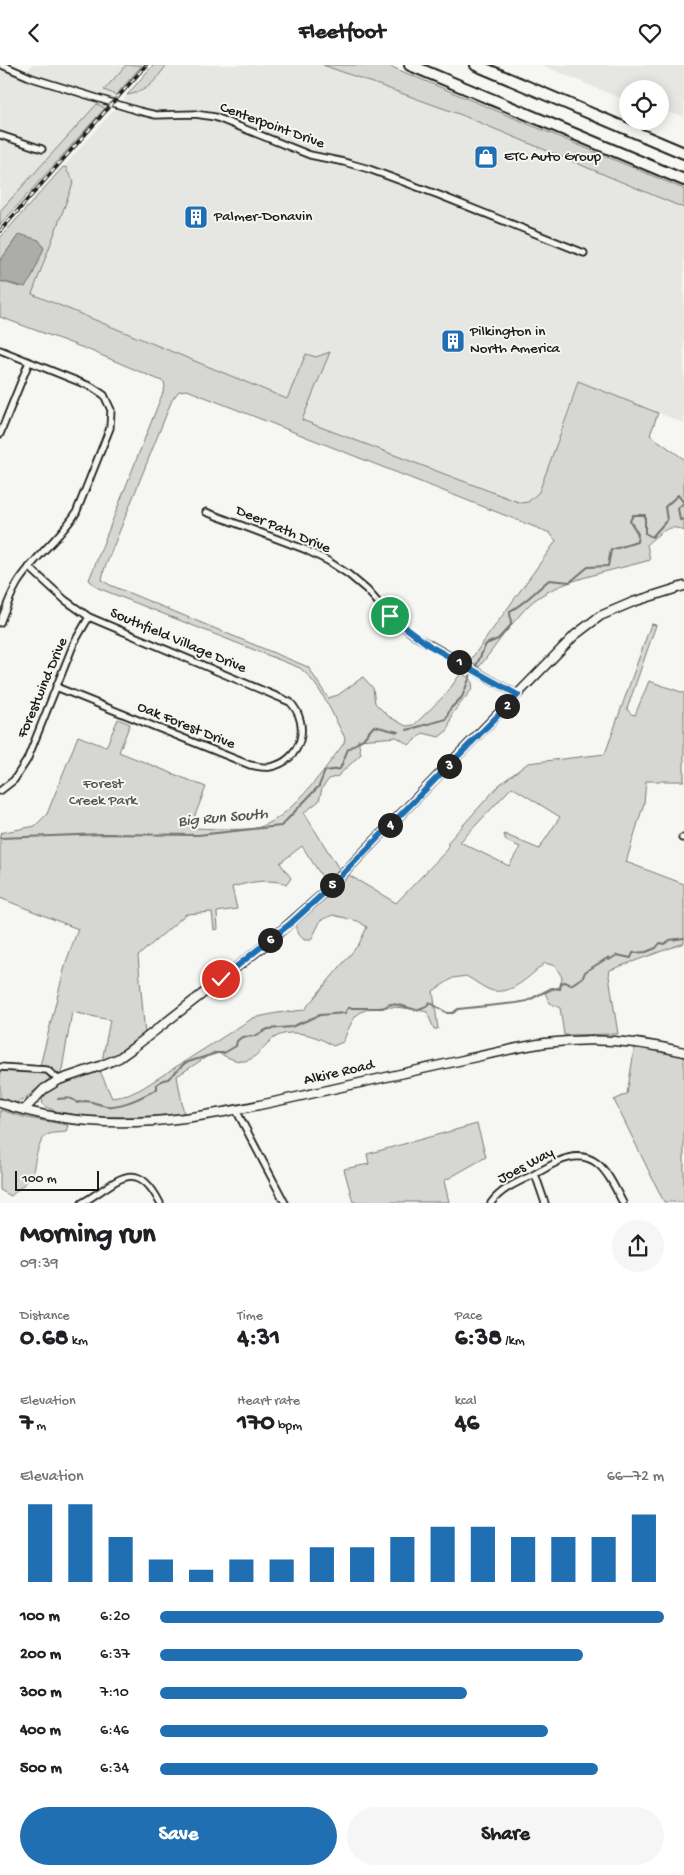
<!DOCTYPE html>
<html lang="en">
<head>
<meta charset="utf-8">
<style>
  :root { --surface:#fff; --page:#f6f6f6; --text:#202124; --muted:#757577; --accent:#1f6fb2 }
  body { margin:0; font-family:"Gochi Hand",sans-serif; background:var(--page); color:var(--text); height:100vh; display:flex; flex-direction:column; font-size:19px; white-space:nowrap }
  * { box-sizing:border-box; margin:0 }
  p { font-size:16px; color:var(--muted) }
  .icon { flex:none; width:28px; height:28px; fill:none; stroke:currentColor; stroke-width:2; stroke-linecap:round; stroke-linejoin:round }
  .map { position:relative; height:1138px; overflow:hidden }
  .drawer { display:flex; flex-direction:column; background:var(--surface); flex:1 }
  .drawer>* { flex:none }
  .fabs { position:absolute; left:619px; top:15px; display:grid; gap:10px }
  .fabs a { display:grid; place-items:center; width:50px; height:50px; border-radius:50%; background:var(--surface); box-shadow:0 2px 12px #0003; font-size:25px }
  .scale { position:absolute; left:15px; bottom:12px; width:84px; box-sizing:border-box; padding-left:5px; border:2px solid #1c1c1c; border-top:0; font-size:14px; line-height:18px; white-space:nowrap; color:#1c1c1c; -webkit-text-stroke:4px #f6f6f2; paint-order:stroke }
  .pin { position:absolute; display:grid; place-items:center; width:42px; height:42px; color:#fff; margin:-21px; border:2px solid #fff; border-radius:50%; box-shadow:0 1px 5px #0007 }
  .km { position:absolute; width:25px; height:25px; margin:-12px; border-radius:50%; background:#222; color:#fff; font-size:14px; line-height:25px; text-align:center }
  .round { display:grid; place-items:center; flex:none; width:52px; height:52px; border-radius:26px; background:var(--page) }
  .overview { display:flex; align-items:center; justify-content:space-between; height:85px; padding:0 20px }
  h1 { font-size:28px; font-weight:800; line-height:38px }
  .stats { display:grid; grid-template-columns:repeat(3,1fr); gap:8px; height:85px; padding:5px 20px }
  .stats div { display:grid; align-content:center }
  .stats b { font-size:25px; font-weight:800 }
  .stats small { font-size:14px; font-weight:400 }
  .stats p { font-size:14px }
  .chart { height:140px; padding:10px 20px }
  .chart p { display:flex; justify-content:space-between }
  .chart svg { width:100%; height:90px; margin-top:5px; stroke:var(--accent); stroke-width:6 }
  .action { display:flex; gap:10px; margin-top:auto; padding:10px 20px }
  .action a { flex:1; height:58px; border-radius:30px; background:var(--accent); color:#fff; font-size:20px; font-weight:800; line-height:58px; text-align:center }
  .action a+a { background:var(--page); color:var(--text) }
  ul { padding:0 20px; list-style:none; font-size:16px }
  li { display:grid; grid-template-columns:80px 60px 1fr; align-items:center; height:38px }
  li i { height:12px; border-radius:6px; background:var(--accent) }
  header { display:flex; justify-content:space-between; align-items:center; height:65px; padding:0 20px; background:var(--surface); font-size:22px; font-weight:800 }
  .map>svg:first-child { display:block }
</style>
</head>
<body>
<header><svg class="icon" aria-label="back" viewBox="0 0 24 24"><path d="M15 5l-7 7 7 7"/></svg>Fleetfoot<svg class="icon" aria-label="heart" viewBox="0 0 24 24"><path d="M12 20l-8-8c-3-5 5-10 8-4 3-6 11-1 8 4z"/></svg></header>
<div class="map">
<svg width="684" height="1138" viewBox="0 0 684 1138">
  <rect width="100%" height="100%" fill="#f6f6f2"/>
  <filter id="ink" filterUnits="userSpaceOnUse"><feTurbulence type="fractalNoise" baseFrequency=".02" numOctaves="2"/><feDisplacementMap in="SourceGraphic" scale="10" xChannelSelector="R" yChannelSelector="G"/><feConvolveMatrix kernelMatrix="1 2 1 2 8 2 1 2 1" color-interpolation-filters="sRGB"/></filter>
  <g filter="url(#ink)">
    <!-- built -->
    <path fill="#e6e6e2" d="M 0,0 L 11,0 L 26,7 L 32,0 L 126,0 L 104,25 L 116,30 L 105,43 L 97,39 L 0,146 Z
      M 167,0 L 323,0 L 459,49 L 684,143 L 684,358 L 578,316 L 539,427 L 528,437 L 521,438 L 302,355 L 330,288 L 316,292 L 306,289 L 287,334 L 32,229 L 74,116 L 67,106 L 67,103 L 63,102 L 127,30 L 141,28 L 147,24 Z
      M 542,0 L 684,0 L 684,51 L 660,46 L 660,24 L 628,24 L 627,36 Z"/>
    <!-- green -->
    <path fill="#d6d6d2" stroke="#797977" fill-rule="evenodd" d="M 126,0 L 142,0 L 116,30 L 104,25 Z
      M 153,0 L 167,0 C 153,17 150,26 127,30 Z
      M 323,0 L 387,0 L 684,124 L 684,143 L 459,49 Z
      M 97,39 L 105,43 L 0,160 L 0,146 Z
      M 63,102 L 67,103 L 67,106 L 74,116 L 32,229 L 287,334 L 306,289 L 316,292 L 330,287 L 302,355 L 521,438 L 528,437 L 539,427 L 569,345 L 578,316 L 658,348 L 650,370 L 684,394 L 684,466 C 669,457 659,469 647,479 L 650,495 C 617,505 554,515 529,540 C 511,558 495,582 479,602 L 469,597 L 556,476 L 550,468 L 187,325 L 179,326 L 172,335 L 104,505 L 102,515 L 110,520 L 308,602 L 328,633 L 338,630 L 363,612 L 373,623 L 375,638 L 388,651 L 406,661 L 414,660 L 446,629 L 461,608 L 471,614 L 473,623 L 452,649 L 448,665 L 439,672 L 423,668 L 409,680 L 397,672 L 358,675 L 361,689 L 338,711 L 329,714 L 322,723 L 319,736 L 304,748 L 341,807 L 328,821 L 302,781 L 280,798 L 291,813 L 287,819 C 268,813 251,817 232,822 L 237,844 L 217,847 L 218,864 L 214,865 L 212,847 L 186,849 L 138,891 L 145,970 L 126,985 L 102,996 L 110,955 L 72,947 L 61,1010 L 50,1002 L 40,1001 L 66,897 L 78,864 L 0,833 L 0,768 L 35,761 L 47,749 L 78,671 L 106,682 L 118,654 L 130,659 L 119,687 L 206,722 L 190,763 C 208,763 239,766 256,763 C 289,756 324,705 344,678 L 345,673 C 332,649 321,620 300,603 L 98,523 L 89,515 L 165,322 L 164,317 L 89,285 L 0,252 L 0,216 L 20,222 L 19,169 L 0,196 L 0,173 Z
      M 651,559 L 656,560 L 627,644 L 631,649 L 635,650 L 649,616 L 684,628 L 684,716 L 646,716 L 644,738 L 626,797 L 684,819 L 684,878 L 610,905 L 609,911 L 618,969 L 564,970 L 560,943 L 550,938 L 545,928 L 561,921 L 562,912 L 555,901 L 545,898 C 530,910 511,932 490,925 C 482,922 474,915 466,911 L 453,913 L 433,926 L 438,964 L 434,964 L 427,947 C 410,943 368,936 355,952 C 350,959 346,970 343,977 L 333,981 C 319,971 290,962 274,973 C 263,980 255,998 240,996 C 231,995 222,989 214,987 L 177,1011 L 184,1049 C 156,1051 64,1057 43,1040 L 42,1034 C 53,1017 82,1012 100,1006 L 112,1033 L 128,1030 L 141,1024 L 253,953 L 277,948 L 304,945 L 359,879 L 367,862 L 358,856 L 333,850 L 321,855 L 311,875 L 304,875 L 297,867 L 295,859 L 326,832 L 347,809 L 396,838 L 448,784 L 448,777 L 499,720 L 528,698 L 605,689 ZM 512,722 L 560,752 L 539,784 L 504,769 L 506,776 L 520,782 L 509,801 L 460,777 Z
      M 635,980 L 684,991 L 684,1137 L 664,1137 L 614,1035 L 627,1029 Z
      M 0,1006 L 47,1008 L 50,1013 L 23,1035 L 15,1038 L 0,1033 Z
      M 0,1045 L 27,1053 L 68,1060 L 66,1067 C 61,1068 52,1067 47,1070 C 38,1075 33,1102 33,1111 L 11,1131 L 0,1125 Z
      M 477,1059 L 486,1092 L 444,1116 L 449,1137 L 353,1137 L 344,1104 L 369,1099 L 367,1089 Z"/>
    <!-- water -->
    <path fill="#acaca9" stroke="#727271" d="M 19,169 L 39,175 L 44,183 L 31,214 L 25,222 L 0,216 L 0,196 Z"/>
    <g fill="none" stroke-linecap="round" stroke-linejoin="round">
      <!-- stream -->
      <path stroke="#727271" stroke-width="2" d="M 684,438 L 678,443 L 680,455 L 684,454
        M 476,601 L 486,579 L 498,574 L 511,560 L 510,546 C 523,540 537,525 549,515 L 570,517 L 588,502 L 608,501 L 611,485 L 637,477 L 638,469 L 630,456 L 633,450 L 645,450 L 645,468 L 652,472 L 667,455 L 665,442 L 678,430 L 684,438
        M 407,665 L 446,654 L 450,644 L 462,632 L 471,609
        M 0,773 L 104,769 L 198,770 L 281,761 L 319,721 L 325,706 L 340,704 L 348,684 L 363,674 L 374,661 L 398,667
        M 58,1034 C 65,1033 73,1032 77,1038 C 89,1032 101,1043 112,1041 C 128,1040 144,1031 157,1024 L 157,1019 L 163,1015 L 168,1014 L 185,998 L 217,988 L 224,988 L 236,981 L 237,976 L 242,972 L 255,971 L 268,964 L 291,962 L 320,950 L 345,948 L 348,943 L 383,943 L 390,939 L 399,940 L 416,945 L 427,941 L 429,937 L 447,948 L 453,948 L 458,944 L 516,938 L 527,936 L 552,923 L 560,924 L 561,918 L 565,917 L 571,920 L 583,912 L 585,907 L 609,892 L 609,895 L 617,890 L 631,893 L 633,888 L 646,887 L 656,883 L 660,878 L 664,879 L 670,875 L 684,873"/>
      <!-- street casing -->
      <g stroke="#1c1c1c" stroke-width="9">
        <path id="street" d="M 2,0 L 32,13 L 139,46 L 156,50 L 195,49 L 215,52 L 310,90 L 344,97 L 369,104 L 439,130 L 584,188
          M 0,70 L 42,84
          M 0,285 L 92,322 L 104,330 L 111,345 L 110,363 L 76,448 C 59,474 33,493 17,519 C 10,531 5,545 0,558
          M 0,369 L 29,297
          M 206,447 L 304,484 L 328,496 L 348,509 L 367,525 L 390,551 L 415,571 L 518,630
          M 29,502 L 65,535 L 89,552 L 290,637 C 311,659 302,696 270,702 C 263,703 257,701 250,700 L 56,622
          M 0,726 L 14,715 L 27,695 L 74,578 L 89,552
          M 682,773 L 684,773
          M 0,1002 L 47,1005 L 59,1015
          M 236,1045 L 285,1138
          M 535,1109 L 545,1138
          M 82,1138 C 115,1120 135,1088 160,1138
          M 491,1138 C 501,1124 518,1117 533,1110 C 541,1106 549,1101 557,1097 C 596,1079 608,1109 623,1138"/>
      </g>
      <!-- secondary casing -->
      <g stroke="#1c1c1c" stroke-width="11">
        <path id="secondary" d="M 0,1038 C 104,1073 198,1054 301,1031 C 355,1019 409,1007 463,995 C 490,989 518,982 545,978 C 593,972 637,975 684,987
          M 24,1045 L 44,1024 L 59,1015 L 100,1001 L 119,993 L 133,983 L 265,880 L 325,827 L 575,570 L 600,551 L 633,537 L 684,521"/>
      </g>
      <!-- highway casing -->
      <g stroke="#1c1c1c" stroke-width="14">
        <path id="highway" d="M 410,0 L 684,115
          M 476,0 L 684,88"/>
      </g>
      <!-- street -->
      <use href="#street" stroke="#f6f6f2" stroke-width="5.5"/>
      <!-- secondary -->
      <use href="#secondary" stroke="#f6f6f2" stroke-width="8"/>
      <!-- highway -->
      <use href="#highway" stroke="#f6f6f2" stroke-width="10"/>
      <!-- rail casing -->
      <g stroke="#1c1c1c" stroke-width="4">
        <path id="rail" d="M 0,166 L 146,0"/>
      </g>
      <!-- rail -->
      <use href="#rail" stroke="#f6f6f2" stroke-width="2" stroke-dasharray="5.5" stroke-linecap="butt"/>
    </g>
  </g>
  <g fill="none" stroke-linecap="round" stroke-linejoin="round" filter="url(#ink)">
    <!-- route casing -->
    <g stroke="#fff" stroke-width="10">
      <path id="route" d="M 221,914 L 291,858 L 325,827 L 518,630 L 430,581 L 390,551"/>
    </g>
    <!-- route -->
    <use href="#route" stroke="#1f6fb2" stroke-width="6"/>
  </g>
  <!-- icons -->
  <defs>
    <g id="shop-square" transform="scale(1.25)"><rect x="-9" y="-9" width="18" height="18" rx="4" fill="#1f6fb2" stroke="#f6f6f2"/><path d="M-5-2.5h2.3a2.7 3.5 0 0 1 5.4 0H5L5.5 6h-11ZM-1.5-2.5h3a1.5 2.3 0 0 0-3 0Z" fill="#fff"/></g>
    <g id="building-square" transform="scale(1.25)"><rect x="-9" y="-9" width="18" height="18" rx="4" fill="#1f6fb2" stroke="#f6f6f2"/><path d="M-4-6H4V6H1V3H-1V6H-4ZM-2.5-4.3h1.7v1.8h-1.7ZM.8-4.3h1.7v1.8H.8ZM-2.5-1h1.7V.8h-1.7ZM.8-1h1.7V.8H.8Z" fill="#fff"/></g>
  </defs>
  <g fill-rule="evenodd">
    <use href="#shop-square" x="486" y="92"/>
    <use href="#building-square" x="196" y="152"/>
    <use href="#building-square" x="453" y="276"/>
  </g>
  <g text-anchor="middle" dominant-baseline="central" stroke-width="4" stroke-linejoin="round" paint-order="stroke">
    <!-- street labels -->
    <g font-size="15" fill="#1c1c1c" stroke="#f6f6f2">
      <text transform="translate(272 61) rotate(20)">Centerpoint Drive</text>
      <text transform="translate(283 465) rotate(23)">Deer Path Drive</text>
      <text transform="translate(178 576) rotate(23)">Southfield Village Drive</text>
      <text transform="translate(43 623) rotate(-67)">Forestwind Drive</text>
      <text transform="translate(186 661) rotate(22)">Oak Forest Drive</text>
      <text transform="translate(339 1008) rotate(-13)">Alkire Road</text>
      <text transform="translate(526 1101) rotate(-28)">Joes Way</text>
    </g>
    <!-- poi labels -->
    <g font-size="15" fill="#1c1c1c" stroke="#f6f6f2" text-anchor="start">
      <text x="504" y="92">ETC Auto Group</text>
      <text x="214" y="152">Palmer-Donavin</text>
      <text x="470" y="267">Pilkington in<tspan x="470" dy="17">North America</tspan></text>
    </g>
    <!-- park labels -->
    <g font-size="15" fill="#545453" stroke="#f6f6f2">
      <text x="103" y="719">Forest<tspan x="103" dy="17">Creek Park</tspan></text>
    </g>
    <!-- water labels -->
    <g font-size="16" font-style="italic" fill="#565654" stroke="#f6f6f2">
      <text transform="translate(223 754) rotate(-5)">Big Run South</text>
    </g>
  </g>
</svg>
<div class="fabs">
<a><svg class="icon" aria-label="locate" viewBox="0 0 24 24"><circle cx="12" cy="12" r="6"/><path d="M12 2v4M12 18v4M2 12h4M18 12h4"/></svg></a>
</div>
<div class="scale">100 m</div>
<div class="pin" style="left:390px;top:551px;background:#1e9e55"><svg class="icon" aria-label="arrive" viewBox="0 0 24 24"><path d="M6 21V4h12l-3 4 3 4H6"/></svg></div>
<div class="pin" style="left:221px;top:914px;background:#d93025"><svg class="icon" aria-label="check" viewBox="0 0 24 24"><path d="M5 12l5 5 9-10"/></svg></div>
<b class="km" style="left:459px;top:597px">1</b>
<b class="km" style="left:507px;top:641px">2</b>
<b class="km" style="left:449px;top:701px">3</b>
<b class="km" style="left:390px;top:760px">4</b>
<b class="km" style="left:332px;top:820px">5</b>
<b class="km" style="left:270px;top:875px">6</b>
</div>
<section class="drawer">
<div class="overview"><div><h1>Morning run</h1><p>09:39</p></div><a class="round"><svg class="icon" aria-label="share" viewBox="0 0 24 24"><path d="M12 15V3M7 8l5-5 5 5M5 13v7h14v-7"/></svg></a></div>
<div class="stats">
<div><p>Distance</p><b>0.68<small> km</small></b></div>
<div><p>Time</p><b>4:31</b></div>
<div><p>Pace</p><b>6:38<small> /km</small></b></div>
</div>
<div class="stats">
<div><p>Elevation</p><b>7<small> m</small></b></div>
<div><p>Heart rate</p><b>170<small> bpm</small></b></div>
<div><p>kcal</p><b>46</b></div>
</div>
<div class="chart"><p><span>Elevation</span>66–72 m</p>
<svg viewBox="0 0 160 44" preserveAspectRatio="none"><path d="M5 44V6M15 44V6M25 44V22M35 44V33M45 44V38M55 44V33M65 44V33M75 44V27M85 44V27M95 44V22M105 44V17M115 44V17M125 44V22M135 44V22M145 44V22M155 44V11"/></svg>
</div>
<ul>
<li><b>100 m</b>6:20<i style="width:100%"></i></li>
<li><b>200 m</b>6:37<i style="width:84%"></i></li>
<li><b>300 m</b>7:10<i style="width:61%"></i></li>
<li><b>400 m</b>6:46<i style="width:77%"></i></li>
<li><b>500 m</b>6:34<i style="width:87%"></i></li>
</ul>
<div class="action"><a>Save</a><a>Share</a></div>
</section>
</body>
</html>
